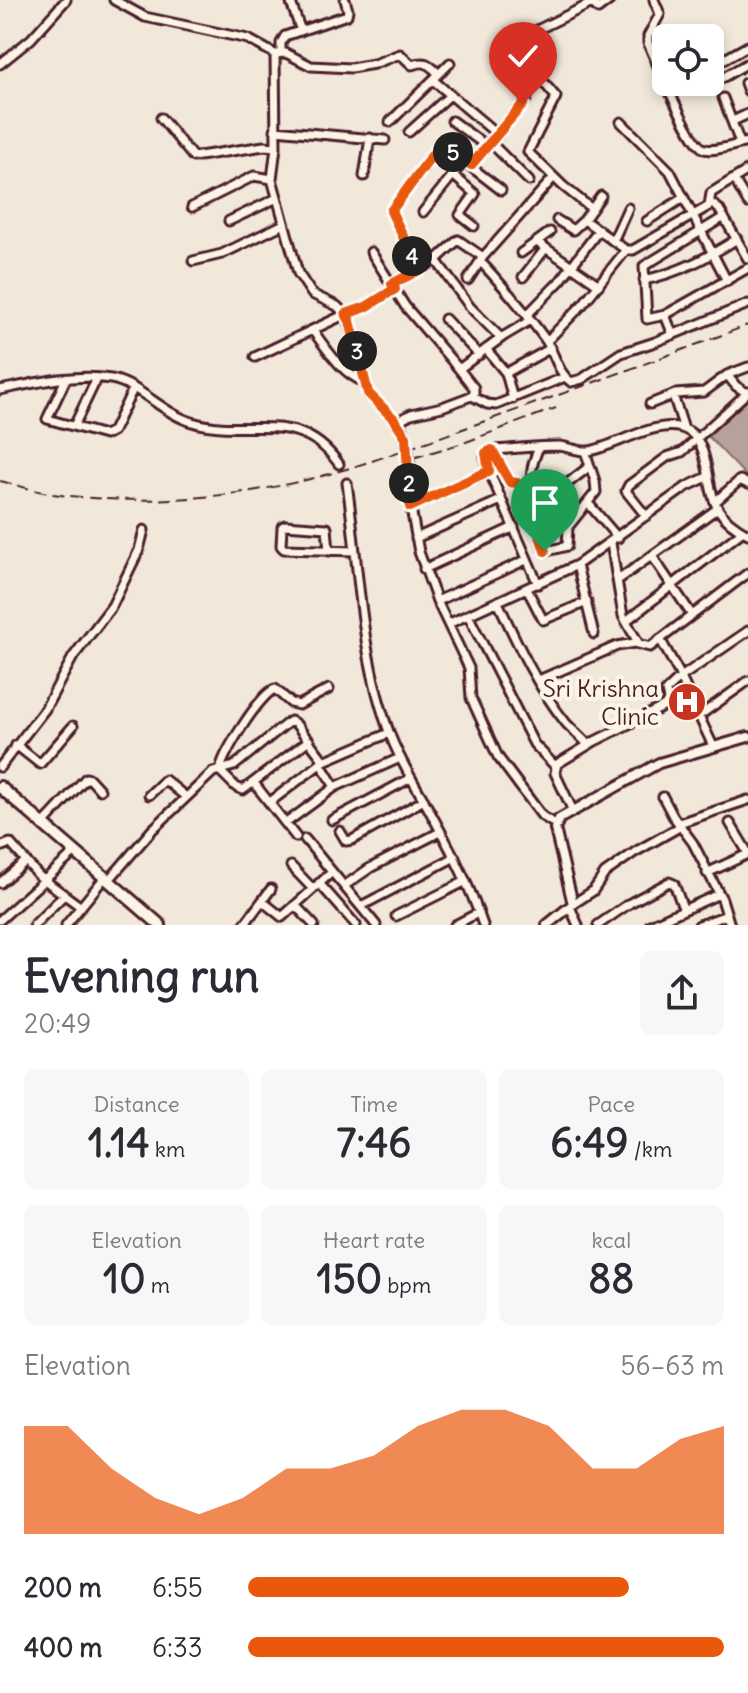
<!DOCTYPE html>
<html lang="en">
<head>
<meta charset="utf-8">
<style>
  :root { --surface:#fff; --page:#f7f7f7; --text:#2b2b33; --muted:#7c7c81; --accent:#ea580c }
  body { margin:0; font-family:Delius,sans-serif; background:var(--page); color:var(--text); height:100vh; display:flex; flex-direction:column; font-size:30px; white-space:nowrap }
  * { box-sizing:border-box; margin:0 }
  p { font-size:26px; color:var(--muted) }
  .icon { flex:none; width:44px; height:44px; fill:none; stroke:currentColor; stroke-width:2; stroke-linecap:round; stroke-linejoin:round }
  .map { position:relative; height:925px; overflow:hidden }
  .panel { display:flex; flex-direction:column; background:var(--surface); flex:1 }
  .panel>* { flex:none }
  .tools { position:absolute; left:652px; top:24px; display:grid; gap:16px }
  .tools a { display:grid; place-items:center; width:72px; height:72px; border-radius:12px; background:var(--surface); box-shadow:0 4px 12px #0003; font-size:40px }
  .pin { position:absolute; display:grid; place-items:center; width:68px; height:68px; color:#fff; margin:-82px -34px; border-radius:50% 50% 50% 0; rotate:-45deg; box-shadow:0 0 8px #0007 }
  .pin .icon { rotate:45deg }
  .km { position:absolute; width:40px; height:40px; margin:-20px; border-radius:50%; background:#222; color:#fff; font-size:22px; line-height:40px; text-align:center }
  .round { display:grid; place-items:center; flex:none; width:84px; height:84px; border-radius:12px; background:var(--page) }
  .headline { display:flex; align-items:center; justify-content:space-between; height:136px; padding:0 24px }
  h1 { font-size:44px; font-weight:700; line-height:60px }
  .figures { display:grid; grid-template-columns:repeat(3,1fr); gap:12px; height:136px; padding:8px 24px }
  .figures div { display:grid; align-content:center; border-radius:12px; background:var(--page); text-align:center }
  .figures b { font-size:40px; font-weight:700 }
  .figures small { font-size:22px; font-weight:400 }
  .figures p { font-size:22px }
  .chart { height:224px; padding:16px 24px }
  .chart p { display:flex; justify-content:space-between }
  .chart svg { width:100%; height:144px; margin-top:8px; fill:var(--accent); opacity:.7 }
  ul { padding:0 24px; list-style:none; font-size:26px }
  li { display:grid; grid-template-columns:128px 96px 1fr; align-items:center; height:60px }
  li i { height:20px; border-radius:10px; background:var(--accent) }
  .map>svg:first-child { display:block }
</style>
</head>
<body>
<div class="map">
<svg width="748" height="925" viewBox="0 0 748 925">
  <rect width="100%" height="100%" fill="#f1e8da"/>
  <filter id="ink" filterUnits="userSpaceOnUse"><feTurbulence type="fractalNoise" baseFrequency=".0125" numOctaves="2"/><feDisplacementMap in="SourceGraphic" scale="16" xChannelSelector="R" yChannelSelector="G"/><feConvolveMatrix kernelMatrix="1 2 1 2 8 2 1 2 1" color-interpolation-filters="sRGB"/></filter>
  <g filter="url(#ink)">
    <!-- water -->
    <path fill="#b6a19c" stroke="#8b6d6f" stroke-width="2" d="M 748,399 L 748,478 L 708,436 Z"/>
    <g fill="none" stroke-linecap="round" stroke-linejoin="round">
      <!-- minor casing -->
      <g stroke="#4a1f2b" stroke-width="13">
        <path id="minor" d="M 114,0 L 145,17 L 248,39 L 275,54 L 276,147 L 272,179 L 298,273 L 312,294 L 337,306 L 348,317 L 368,393 L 402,428 L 406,437 L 409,459 L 408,492 L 419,552 L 437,601 L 469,668 L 471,698 L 498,757 L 542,816 L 555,824
          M 290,0 L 301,31
          M 654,0 L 660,14 L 648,36 L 648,43 C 655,59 691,145 704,149 C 716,152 736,144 748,142
          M 591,1 L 598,9 L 610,0
          M 533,32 L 592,3
          M 281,53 L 281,43 L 285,36 L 347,15 L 348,10 L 345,0
          M 275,54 L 286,53 L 311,66 L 351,68 L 374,64 L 400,54 L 412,65 C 426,60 428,64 439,74
          M 523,58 L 556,97 L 528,152 L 563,186 L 592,209
          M 0,64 L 31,39 L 66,0
          M 714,65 L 748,46
          M 433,80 L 498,135
          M 717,81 L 748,63
          M 745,83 L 748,91
          M 723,98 L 740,143
          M 161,118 L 193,157 L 264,146 L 276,147
          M 452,121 L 488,147
          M 733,121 L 748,114
          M 390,122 L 450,63
          M 621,122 L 670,171 L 727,281
          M 275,130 L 385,140
          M 409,132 L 449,96
          M 491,143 L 529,181
          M 471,165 L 527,98 L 528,92 L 512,74 L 512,69 L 537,45
          M 453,175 L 475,194 L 460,215 L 474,226
          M 364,176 L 370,138
          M 734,179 L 748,203
          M 711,203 L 719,209 L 748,259
          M 192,207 L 254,176 L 272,179
          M 423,212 L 465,160
          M 724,217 L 644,266 L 647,319 L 665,315 L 748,268
          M 557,220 L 573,230 L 584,220 L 626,250 L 633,250 L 709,206 L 711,193 L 748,170
          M 584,220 L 601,196
          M 229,221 L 277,198
          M 647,221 L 683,198
          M 613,241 L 628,208
          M 537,242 L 599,285
          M 371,252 L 405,306 L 459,369
          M 521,253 L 550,232
          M 436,260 L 470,307 L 501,338
          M 193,261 L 222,254 L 284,224
          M 480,261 C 503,286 525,311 545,339 C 555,353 557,372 571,382 L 582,379 L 621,353 L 655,342 L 748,304
          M 419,270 L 391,211 L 439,146 L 444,146 L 501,190
          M 523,277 L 546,248
          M 468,280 L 483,257 L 554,177
          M 644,280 C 678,273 707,258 737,239
          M 392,284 L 436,260 L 458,240 L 483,257
          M 527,315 L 561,280 L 599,230
          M 665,315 L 673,335
          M 445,319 L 479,355
          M 313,331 C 328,350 341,373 364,382
          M 547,341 L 583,304 L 626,250
          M 486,349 L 506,373 L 513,399
          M 255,357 L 346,314 L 366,307 L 395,289
          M 506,373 L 551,348
          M 727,375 L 736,386 L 747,393
          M 66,379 L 47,419 L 105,435 L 113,431 L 133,389
          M 0,390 C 35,383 75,373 111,379 C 139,384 162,413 192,422 C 249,439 298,406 339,464
          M 673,395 L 684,429
          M 472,396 L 487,404 L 496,405 L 565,377
          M 650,404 L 675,394 L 704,392 L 727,375 L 748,367
          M 396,422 L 411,414 L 442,407 L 474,395 L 474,388 L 459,369 L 504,336 L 531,320
          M 74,426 L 97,378
          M 539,447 C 522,487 537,477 556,510 L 536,524 L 543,549 L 547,551 L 567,546 L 568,527 L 596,492 L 595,481 L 585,451
          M 492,450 L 510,482 L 517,483 L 525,492 L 538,485
          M 347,483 C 359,568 360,657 391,737 C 399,758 411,778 422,797 C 445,839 468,880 483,925
          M 715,502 L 740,480 L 748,484
          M 588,503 L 618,538
          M 553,505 L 562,498 L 568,483 L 590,466
          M 410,507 L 489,471
          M 646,516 L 626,491 L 629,485 L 667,457 L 682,452 L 748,392
          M 416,538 L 501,500
          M 611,543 L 623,616 L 639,644
          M 329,551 L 327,528 L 285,525 L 282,527 L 281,546 L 284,549 L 355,551
          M 652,556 L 692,615
          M 577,565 L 594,634
          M 424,569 L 514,527
          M 618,580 L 718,508
          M 538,584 L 489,471 L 485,457 L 491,450 C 513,449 536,446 559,446 C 568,447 580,452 589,451 C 621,446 686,398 703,452 C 715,490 704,511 748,534
          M 527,589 L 543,620 L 587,602
          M 437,601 L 526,560
          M 498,602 C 517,643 537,687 566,723 C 573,731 581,736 588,745
          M 468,615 L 534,744 L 555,766
          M 626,621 L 743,531
          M 448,624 L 577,565 L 686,487 L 707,477
          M 660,639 L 678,671 L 713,746
          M 539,680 L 617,646 L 635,643 L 650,647 L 748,573
          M 665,706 L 668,700 L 666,691 L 681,677 L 748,631
          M 699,716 L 748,681
          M 309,740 L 243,790 L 236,787 L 220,771 C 221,756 260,694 275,689 L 291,703 L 299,705 L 329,689
          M 16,745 L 40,764 L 73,726
          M 320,763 L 335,787
          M 0,767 L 45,709 L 73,657 L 112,606 L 139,550 L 144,530
          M 254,783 L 296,837
          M 149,795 L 165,780 L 186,797
          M 663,797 L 673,816 L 693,843 L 722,899 L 730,925
          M 270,802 L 324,761 L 389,733
          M 573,811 L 555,773 L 557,764 L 595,741 L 669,704
          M 332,820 L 411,778
          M 286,823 L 335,787 L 400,758
          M 679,823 L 748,800
          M 730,823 L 748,853
          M 43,824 L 86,778 L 90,779 L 100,790
          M 340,831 L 346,841 L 352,840 L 424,800
          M 305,839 L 376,925
          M 0,847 L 10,843 L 39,876 L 81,907
          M 291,866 L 313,889
          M 707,873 L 748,854
          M 109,880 L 152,830 L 213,772 L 234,766 L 286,724 L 291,721 L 296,724 L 324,761
          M 0,883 L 26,861
          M 319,883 L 356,925
          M 344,886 L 370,868 L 440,832
          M 262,901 L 282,917 L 332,872
          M 573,904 L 593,891 L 605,873 L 635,852 L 681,826
          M 295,905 L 314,925
          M 361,906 L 455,857
          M 570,907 L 578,925
          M 396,916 L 466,881
          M 0,920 L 71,856
          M 34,925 L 64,895
          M 66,925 L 101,882
          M 244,925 L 271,889
          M 455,925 L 478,913
          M 598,925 L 630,903 L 669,882 L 674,884 L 683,908
          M 650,925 L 719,894
          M 699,925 L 727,915"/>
      </g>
      <!-- major casing -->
      <g stroke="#4a1f2b" stroke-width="14">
        <path id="major" d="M 547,925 L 573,904 L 555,829 L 559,819 L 659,763 L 748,737"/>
      </g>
      <!-- highway casing -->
      <g stroke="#4a1f2b" stroke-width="16">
        <path id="highway" d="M 0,787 L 160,925"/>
      </g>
      <!-- minor -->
      <use href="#minor" stroke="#fcf5e5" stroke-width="7"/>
      <!-- major -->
      <use href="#major" stroke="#fcf5e5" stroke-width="8"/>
      <!-- highway -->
      <use href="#highway" stroke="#fcf5e5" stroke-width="10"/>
      <!-- rail -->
      <path stroke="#4a1f2b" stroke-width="2" stroke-dasharray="12 6" stroke-linecap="butt" d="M 413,458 L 466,442 L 556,408
        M 0,481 C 17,485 35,491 53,494 C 141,506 233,499 318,477 C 379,461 438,437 497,417 C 581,387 665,357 748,325"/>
    </g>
  </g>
  <g fill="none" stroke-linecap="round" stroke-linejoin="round" filter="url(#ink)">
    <!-- route casing -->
    <g stroke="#fff" stroke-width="16">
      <path id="route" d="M 523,104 L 471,165 L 444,146 L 439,146 L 391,211 L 419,270 L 392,284 L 395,289 L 366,307 L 346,314 L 350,321 L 368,393 L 395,420 L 406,437 L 410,507 L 489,471 L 486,453 L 492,450 L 510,482 L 517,483 L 525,492 L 538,485 L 555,508 L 554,512 L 536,524 L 545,551"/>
    </g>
    <!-- route -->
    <use href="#route" stroke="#ea580c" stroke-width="10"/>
  </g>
  <!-- icons -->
  <defs>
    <g id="hospital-disc" transform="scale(2)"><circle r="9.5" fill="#c8321e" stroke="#fcf5e5"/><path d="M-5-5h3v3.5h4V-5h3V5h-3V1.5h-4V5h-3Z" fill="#fff"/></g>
  </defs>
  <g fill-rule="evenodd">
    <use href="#hospital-disc" x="687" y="702"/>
  </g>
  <g text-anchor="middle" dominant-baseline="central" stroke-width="8" stroke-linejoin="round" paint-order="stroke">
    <!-- poi labels -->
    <g font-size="24" fill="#4a1f2b" stroke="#fcf5e5" text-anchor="end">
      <text x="659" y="688">Sri Krishna<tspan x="659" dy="28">Clinic</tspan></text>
    </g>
  </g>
</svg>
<div class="tools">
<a><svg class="icon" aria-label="locate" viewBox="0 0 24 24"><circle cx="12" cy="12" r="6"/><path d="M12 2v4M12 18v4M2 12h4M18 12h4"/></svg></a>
</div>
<div class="pin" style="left:545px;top:551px;background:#1e9e55"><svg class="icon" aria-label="arrive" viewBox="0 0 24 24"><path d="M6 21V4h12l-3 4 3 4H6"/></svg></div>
<div class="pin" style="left:523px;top:104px;background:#d93025"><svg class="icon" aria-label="check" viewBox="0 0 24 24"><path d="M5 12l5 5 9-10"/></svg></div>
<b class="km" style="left:409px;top:483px">2</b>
<b class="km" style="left:357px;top:351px">3</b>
<b class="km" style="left:412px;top:256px">4</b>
<b class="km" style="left:453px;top:152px">5</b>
</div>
<section class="panel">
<div class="headline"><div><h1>Evening run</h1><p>20:49</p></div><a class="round"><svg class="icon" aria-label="share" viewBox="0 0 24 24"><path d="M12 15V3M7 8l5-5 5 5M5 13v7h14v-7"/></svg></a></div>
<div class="figures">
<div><p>Distance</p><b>1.14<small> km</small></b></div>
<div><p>Time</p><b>7:46</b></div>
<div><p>Pace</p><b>6:49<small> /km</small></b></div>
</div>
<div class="figures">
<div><p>Elevation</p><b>10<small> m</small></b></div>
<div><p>Heart rate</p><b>150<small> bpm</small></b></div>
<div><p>kcal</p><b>88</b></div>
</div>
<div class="chart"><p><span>Elevation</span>56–63 m</p>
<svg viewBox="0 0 160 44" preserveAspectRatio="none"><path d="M0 44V11L10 11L20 24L30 33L40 38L50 33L60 24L70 24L80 20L90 11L100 6L110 6L120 11L130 24L140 24L150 15L160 11V44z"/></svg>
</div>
<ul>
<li><b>200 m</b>6:55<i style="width:80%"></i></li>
<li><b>400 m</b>6:33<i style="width:100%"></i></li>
</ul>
</section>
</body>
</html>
